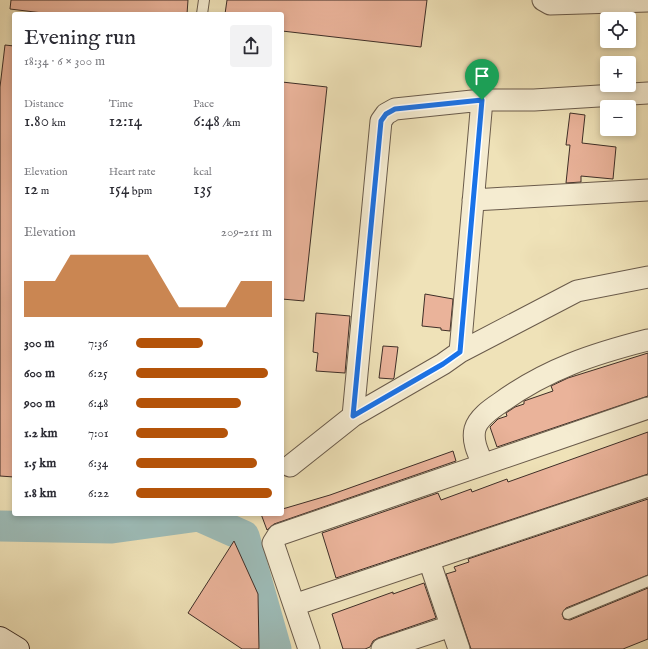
<!DOCTYPE html>
<html lang="en">
<head>
<meta charset="utf-8">
<style>
  :root { --surface:#fff; --page:#f2f2f3; --text:#2b2b33; --muted:#7c7c81; --accent:#b45309 }
  body { margin:0; font-family:"IM FELL English",serif; background:var(--page); color:var(--text); height:100vh; display:flex; flex-direction:column; font-size:15px; white-space:nowrap }
  * { box-sizing:border-box; margin:0 }
  p { font-size:13px; color:var(--muted) }
  .icon { flex:none; width:22px; height:22px; fill:none; stroke:currentColor; stroke-width:2; stroke-linecap:round; stroke-linejoin:round }
  .map { position:relative; flex:1; overflow:hidden }
  .sheet { position:absolute; left:12px; top:12px; width:272px; height:504px; display:flex; flex-direction:column; background:var(--surface); border-radius:4px; box-shadow:0 2px 6px #0003 }
  .sheet>* { flex:none }
  .tools { position:absolute; left:600px; top:12px; display:grid; gap:8px }
  .tools a { display:grid; place-items:center; width:36px; height:36px; border-radius:4px; background:var(--surface); box-shadow:0 2px 6px #0003; font-size:20px }
  .pin { position:absolute; display:grid; place-items:center; width:34px; height:34px; color:#fff; margin:-41px -17px; border-radius:50% 50% 50% 0; rotate:-45deg; box-shadow:0 0 4px #0007 }
  .pin .icon { rotate:45deg }
  .round { display:grid; place-items:center; flex:none; width:42px; height:42px; border-radius:4px; background:var(--page) }
  .head { display:flex; align-items:center; justify-content:space-between; height:68px; padding:0 12px }
  h1 { font-size:22px; font-weight:600; line-height:30px }
  .stats { display:grid; grid-template-columns:repeat(3,1fr); gap:6px; height:68px; padding:4px 12px }
  .stats div { display:grid; align-content:center }
  .stats b { font-size:17px; font-weight:600 }
  .stats small { font-size:11px; font-weight:400 }
  .stats p { font-size:11px }
  .chart { height:112px; padding:8px 12px }
  .chart p { display:flex; justify-content:space-between }
  .chart svg { width:100%; height:72px; margin-top:4px; fill:var(--accent); opacity:.7 }
  ul { padding:0 12px; list-style:none; font-size:13px }
  li { display:grid; grid-template-columns:64px 48px 1fr; align-items:center; height:30px }
  li i { height:10px; border-radius:5px; background:var(--accent) }
  .map>svg:first-child { display:block }
</style>
</head>
<body>
<div class="map">
<svg width="648" height="649" viewBox="0 0 648 649">
  <rect width="100%" height="100%" fill="#efe2b8"/>
  <filter id="stains"><feTurbulence type="fractalNoise" baseFrequency=".005" numOctaves="4"/><feColorMatrix values="0 0 0 0 .2 0 0 0 0 .09 0 0 0 0 .02 0 0 0 .5 -.17"/></filter>
  <radialGradient id="worn" r=".72"><stop offset=".6" stop-color="#630" stop-opacity="0"/><stop offset="1" stop-color="#630" stop-opacity=".3"/></radialGradient>
  <g fill="none" stroke-linecap="round" stroke-linejoin="round">
    <!-- river -->
    <path stroke="#9dbcb8" stroke-width="31" d="M 0,526 L 112,528 L 199,516 L 244,536 L 276,649"/>
  </g>
  <!-- building -->
  <path fill="#eab39a" stroke="#3e2e27" d="M 11,0 L 188,0 L 187,14 L 51,14 L 10,9 Z
    M 227,0 L 427,0 L 421,47 L 282,31 L 282,14 L 225,14 Z
    M 5,45 L 14,46 L 14,477 L 0,476 L 0,87 Z
    M 282,82 L 327,87 L 304,301 L 282,299 Z
    M 570,113 L 585,115 L 582,143 L 616,147 L 613,179 L 581,176 L 581,182 L 566,183 L 570,145 L 566,145 Z
    M 425,294 L 453,299 L 450,331 L 441,330 L 441,328 L 422,326 Z
    M 316,313 L 350,316 L 345,373 L 316,371 L 318,353 L 313,352 Z
    M 383,346 L 398,347 L 394,378 L 393,379 L 379,378 Z
    M 648,353 L 648,396 L 497,447 L 490,427 L 498,419 L 507,416 L 506,413 L 515,407 L 524,404 L 524,401 L 553,391 L 551,386 L 568,378 Z
    M 648,432 L 648,474 L 336,578 L 322,533 L 438,493 L 441,500 L 471,489 L 472,492 L 507,479 L 508,482 Z
    M 453,451 L 456,461 L 274,524 L 267,530 L 261,514 L 282,514 L 282,509 L 286,508 L 330,495 Z
    M 648,499 L 648,575 L 566,608 L 562,614 L 564,619 L 570,620 L 648,588 L 648,639 L 623,649 L 471,649 L 446,574 L 456,571 L 454,567 L 469,562 L 468,559 Z
    M 234,541 L 258,594 L 259,649 L 242,649 L 188,613 Z
    M 424,583 L 436,618 L 378,638 L 373,641 L 370,647 L 365,649 L 343,649 L 332,614 L 393,592 L 393,594 Z"/>
  <g fill="none" stroke-linecap="round" stroke-linejoin="round">
    <!-- lane casing -->
    <g stroke="#6a5b4b" stroke-width="12">
      <path id="lane" d="M 202,14 L 204,0
        M 568,614 L 648,581"/>
    </g>
    <!-- street casing -->
    <g stroke="#6a5b4b" stroke-width="23">
      <path id="street" d="M 543,0 L 550,4 L 648,1
        M 473,200 L 648,190
        M 460,352 L 482,100
        M 353,416 L 381,121 L 386,114 L 395,109 L 482,100 L 534,100 L 648,93
        M 483,464 C 478,453 472,441 475,429 C 478,418 491,409 500,403 C 547,369 593,354 648,340
        M 290,466 L 353,416 L 443,364 L 460,352 L 577,291 L 648,277
        M 429,560 L 459,649
        M 294,605 L 648,486
        M 309,649 L 273,543 L 278,535 L 648,408
        M 382,649 L 451,626"/>
    </g>
    <!-- secondary casing -->
    <g stroke="#3e2e27" stroke-width="24">
      <path id="secondary" d="M 0,638 L 18,649"/>
    </g>
    <!-- lane -->
    <use href="#lane" stroke="#f5ecd1" stroke-width="10"/>
    <!-- street -->
    <use href="#street" stroke="#f5ecd1" stroke-width="21"/>
    <!-- secondary -->
    <use href="#secondary" stroke="#f5ecd1" stroke-width="22"/>
  </g>
  <g fill="none" stroke-linecap="round" stroke-linejoin="round">
    <!-- route casing -->
    <g stroke="#fff" stroke-width="8">
      <path id="route" d="M 482,100 L 460,352 L 443,364 L 353,416 L 381,121 L 386,114 L 395,109 Z"/>
    </g>
    <!-- route -->
    <use href="#route" stroke="#1a73e8" stroke-width="5"/>
  </g>
  <rect width="100%" height="100%" filter="url(#stains)"/>
  <rect width="100%" height="100%" fill="url(#worn)"/>
</svg>
<div class="tools">
<a><svg class="icon" aria-label="locate" viewBox="0 0 24 24"><circle cx="12" cy="12" r="6"/><path d="M12 2v4M12 18v4M2 12h4M18 12h4"/></svg></a>
<a>+</a>
<a>−</a>
</div>
<div class="pin" style="left:482px;top:100px;background:#1e9e55"><svg class="icon" aria-label="arrive" viewBox="0 0 24 24"><path d="M6 21V4h12l-3 4 3 4H6"/></svg></div>
<section class="sheet">
<div class="head"><div><h1>Evening run</h1><p>18:34 · 6 × 300 m</p></div><a class="round"><svg class="icon" aria-label="share" viewBox="0 0 24 24"><path d="M12 15V3M7 8l5-5 5 5M5 13v7h14v-7"/></svg></a></div>
<div class="stats">
<div><p>Distance</p><b>1.80<small> km</small></b></div>
<div><p>Time</p><b>12:14</b></div>
<div><p>Pace</p><b>6:48<small> /km</small></b></div>
</div>
<div class="stats">
<div><p>Elevation</p><b>12<small> m</small></b></div>
<div><p>Heart rate</p><b>154<small> bpm</small></b></div>
<div><p>kcal</p><b>135</b></div>
</div>
<div class="chart"><p><span>Elevation</span>209–211 m</p>
<svg viewBox="0 0 160 44" preserveAspectRatio="none"><path d="M0 44V22L10 22L20 22L30 6L40 6L50 6L60 6L70 6L80 6L90 22L100 38L110 38L120 38L130 38L140 22L150 22L160 22V44z"/></svg>
</div>
<ul>
<li><b>300 m</b>7:36<i style="width:49%"></i></li>
<li><b>600 m</b>6:25<i style="width:97%"></i></li>
<li><b>900 m</b>6:48<i style="width:77%"></i></li>
<li><b>1.2 km</b>7:01<i style="width:68%"></i></li>
<li><b>1.5 km</b>6:34<i style="width:89%"></i></li>
<li><b>1.8 km</b>6:22<i style="width:100%"></i></li>
</ul>
</section>
</div>
</body>
</html>
